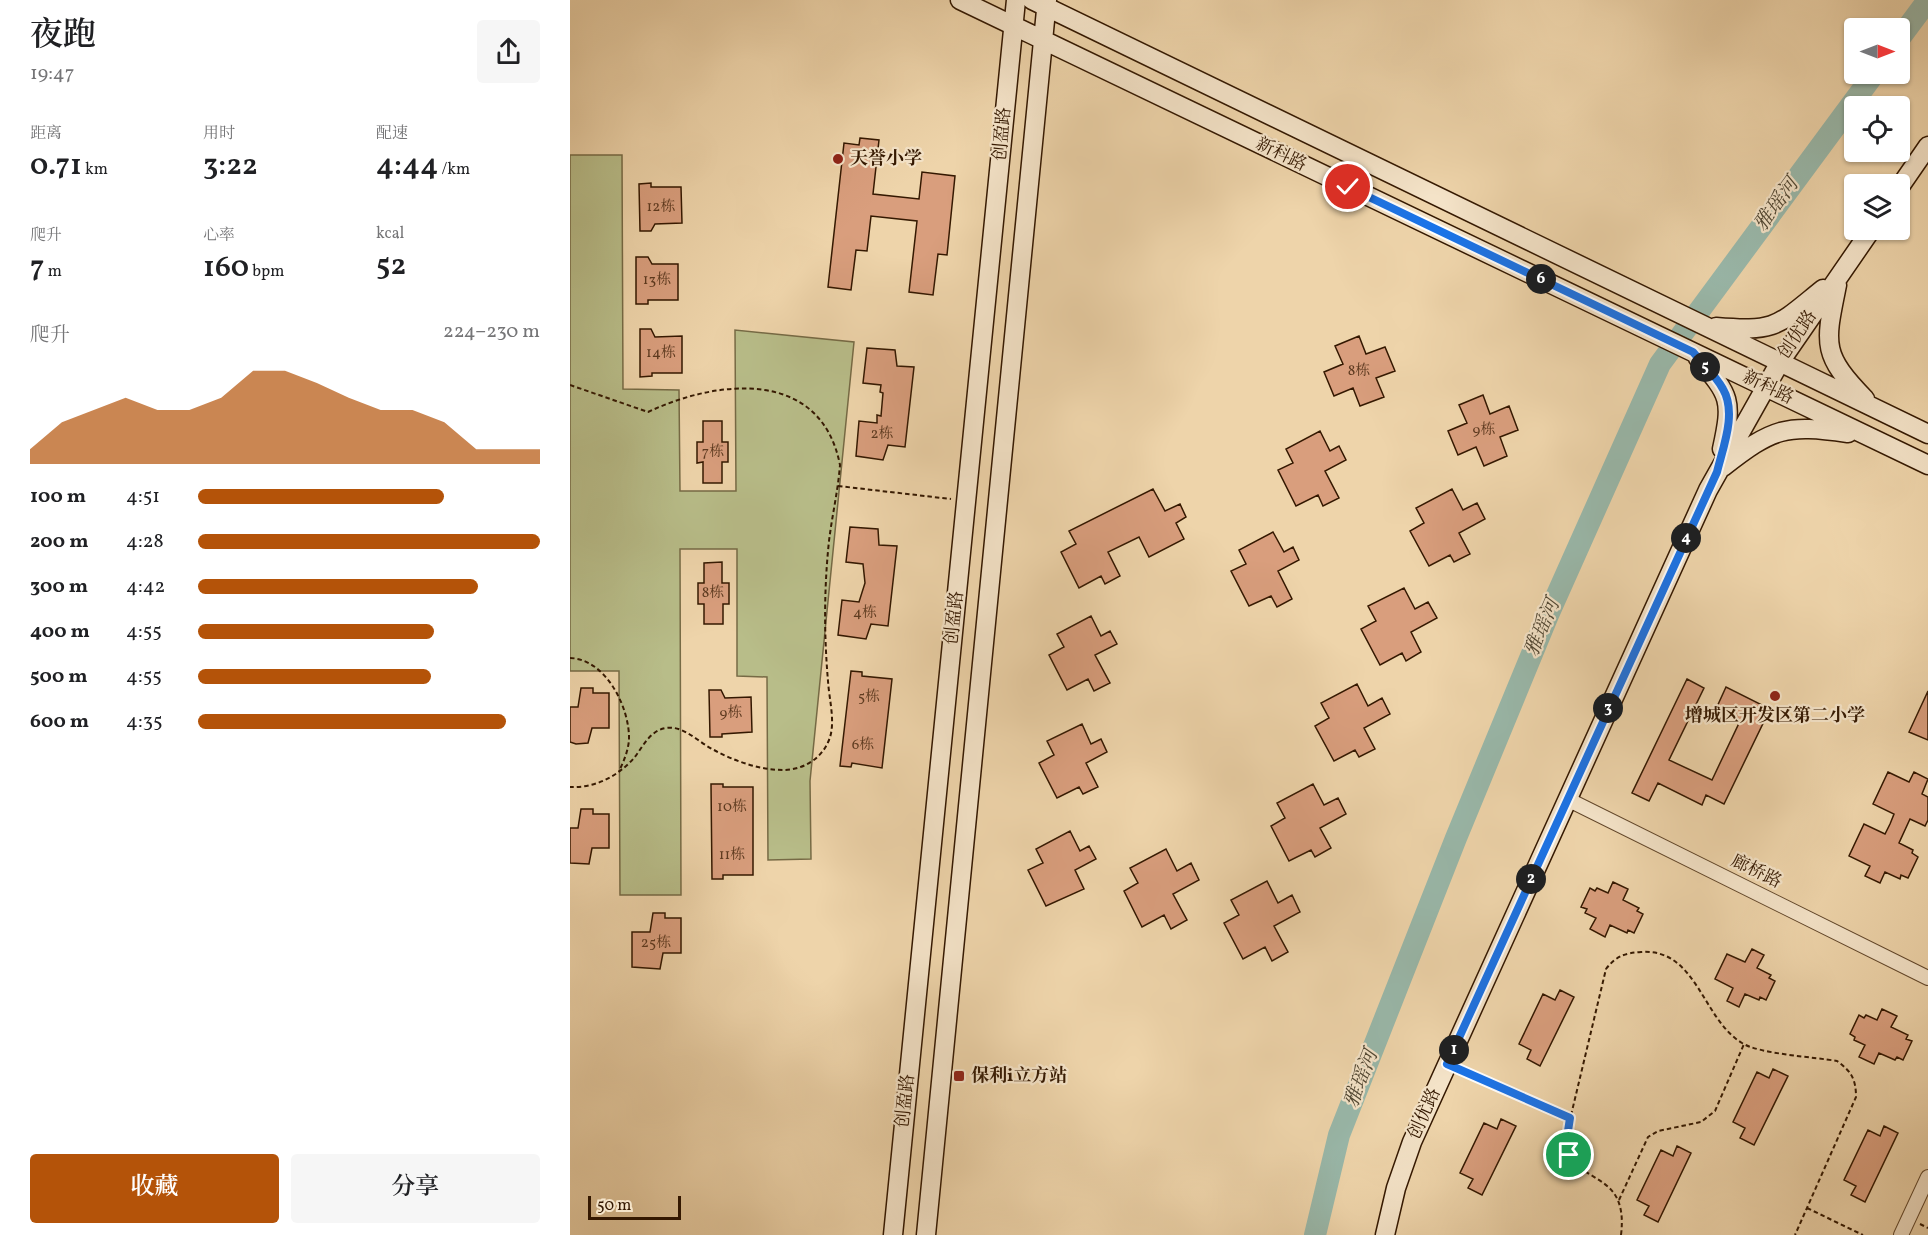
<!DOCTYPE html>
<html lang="zh">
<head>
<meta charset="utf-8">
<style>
  :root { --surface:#fff; --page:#f6f6f6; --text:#202124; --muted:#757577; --accent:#b45309 }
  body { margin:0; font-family:Vollkorn,"Noto Serif SC",serif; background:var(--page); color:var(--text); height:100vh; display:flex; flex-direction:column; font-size:22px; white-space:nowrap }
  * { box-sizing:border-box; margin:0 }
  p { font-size:20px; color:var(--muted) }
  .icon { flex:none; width:33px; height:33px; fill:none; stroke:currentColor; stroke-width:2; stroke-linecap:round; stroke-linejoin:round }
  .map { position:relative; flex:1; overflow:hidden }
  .side { display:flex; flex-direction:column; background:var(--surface); width:570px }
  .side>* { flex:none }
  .needle { width:39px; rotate:90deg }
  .tools { position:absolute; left:1274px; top:18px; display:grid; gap:12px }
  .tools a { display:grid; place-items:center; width:66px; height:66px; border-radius:6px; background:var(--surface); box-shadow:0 2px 4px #0004; font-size:30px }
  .scale { position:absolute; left:18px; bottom:15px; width:93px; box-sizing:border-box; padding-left:6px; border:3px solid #341801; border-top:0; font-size:16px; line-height:21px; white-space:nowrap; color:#341801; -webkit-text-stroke:4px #f4e3c8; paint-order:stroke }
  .pin { position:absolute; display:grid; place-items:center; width:51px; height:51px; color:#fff; margin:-26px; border:3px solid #fff; border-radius:50%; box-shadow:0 2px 6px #0007 }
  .km { position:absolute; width:30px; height:30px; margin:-15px; border-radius:50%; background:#222; color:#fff; font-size:16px; line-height:30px; text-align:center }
  .round { display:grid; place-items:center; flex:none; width:63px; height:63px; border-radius:6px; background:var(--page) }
  .headline { display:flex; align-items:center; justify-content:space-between; height:102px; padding:0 30px }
  h1 { font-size:33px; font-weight:600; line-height:45px }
  .figures { display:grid; grid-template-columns:repeat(3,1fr); gap:9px; height:102px; padding:6px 30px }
  .figures div { display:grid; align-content:center }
  .figures b { font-size:30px; font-weight:600 }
  .figures small { font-size:16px; font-weight:400 }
  .figures p { font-size:16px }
  .chart { height:168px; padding:12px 30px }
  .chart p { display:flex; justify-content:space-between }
  .chart svg { width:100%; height:108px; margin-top:6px; fill:var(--accent); opacity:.7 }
  .button { display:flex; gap:12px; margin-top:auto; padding:12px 30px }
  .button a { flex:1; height:69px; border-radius:6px; background:var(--accent); color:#fff; font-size:24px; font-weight:600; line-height:69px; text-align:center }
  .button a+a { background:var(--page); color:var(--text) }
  ul { padding:0 30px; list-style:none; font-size:20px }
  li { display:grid; grid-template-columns:96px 72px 1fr; align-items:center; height:45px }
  li i { height:15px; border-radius:8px; background:var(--accent) }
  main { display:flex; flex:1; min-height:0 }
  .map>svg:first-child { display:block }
</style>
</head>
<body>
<main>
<section class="side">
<div class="headline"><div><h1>夜跑</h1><p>19:47</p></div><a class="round"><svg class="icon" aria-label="share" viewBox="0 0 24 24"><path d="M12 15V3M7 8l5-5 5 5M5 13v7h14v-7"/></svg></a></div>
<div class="figures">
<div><p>距离</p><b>0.71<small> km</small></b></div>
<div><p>用时</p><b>3:22</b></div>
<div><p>配速</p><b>4:44<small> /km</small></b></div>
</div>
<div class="figures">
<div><p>爬升</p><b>7<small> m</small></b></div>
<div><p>心率</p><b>160<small> bpm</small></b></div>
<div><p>kcal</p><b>52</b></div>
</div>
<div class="chart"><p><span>爬升</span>224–230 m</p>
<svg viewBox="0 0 160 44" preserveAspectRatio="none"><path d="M0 44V38L10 27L20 22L30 17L40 22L50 22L60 17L70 6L80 6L90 11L100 17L110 22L120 22L130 27L140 38L150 38L160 38V44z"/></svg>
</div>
<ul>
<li><b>100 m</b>4:51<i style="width:72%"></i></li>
<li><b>200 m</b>4:28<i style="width:100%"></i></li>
<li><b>300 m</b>4:42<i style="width:82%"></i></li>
<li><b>400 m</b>4:55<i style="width:69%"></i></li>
<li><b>500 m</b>4:55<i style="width:68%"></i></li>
<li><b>600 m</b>4:35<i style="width:90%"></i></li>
</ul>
<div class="button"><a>收藏</a><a>分享</a></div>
</section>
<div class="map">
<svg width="1358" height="1235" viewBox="0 0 1358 1235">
  <rect width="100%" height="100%" fill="#eed4aa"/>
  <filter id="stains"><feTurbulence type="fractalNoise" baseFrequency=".00333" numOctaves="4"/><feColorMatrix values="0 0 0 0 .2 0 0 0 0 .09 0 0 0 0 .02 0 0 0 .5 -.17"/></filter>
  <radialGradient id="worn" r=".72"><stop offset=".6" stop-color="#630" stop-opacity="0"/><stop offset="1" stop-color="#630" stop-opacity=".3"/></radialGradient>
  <!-- green -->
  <path fill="#b8bd89" stroke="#766a45" stroke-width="1.5" d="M 0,155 L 52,155 L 53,389 L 109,390 L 110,491 L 166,491 L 165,330 L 284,342 L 240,781 L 241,859 L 198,860 L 197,677 L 167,676 L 167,549 L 110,549 L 111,895 L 50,895 L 49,671 L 0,671 Z"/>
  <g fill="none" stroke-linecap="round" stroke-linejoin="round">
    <!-- river -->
    <path stroke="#99b8aa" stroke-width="22" d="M 1329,39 L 1358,0
      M 745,1235 L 769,1135 L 886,838 L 978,615 L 1090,364 L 1304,74"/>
  </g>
  <!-- building -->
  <path fill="#d99e7d" stroke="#341801" stroke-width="1.5" d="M 290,138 L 309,140 L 303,194 L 349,199 L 352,172 L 385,176 L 377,255 L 368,254 L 363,295 L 339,292 L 347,221 L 301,216 L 297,251 L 286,250 L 281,290 L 258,287 L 274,143 L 289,145 Z
    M 81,183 L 81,187 L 111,187 L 112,223 L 85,224 L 81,231 L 70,231 L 69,184 Z
    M 66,257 L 78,257 L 82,264 L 108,264 L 108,300 L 78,300 L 78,304 L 66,304 Z
    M 70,329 L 81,329 L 85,337 L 112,336 L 112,373 L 82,373 L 82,376 L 70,377 Z
    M 789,336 L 796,354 L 815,347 L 825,371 L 806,378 L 814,397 L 790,406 L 783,388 L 764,396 L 754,372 L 773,364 L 765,346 Z
    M 297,348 L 325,350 L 327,366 L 344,367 L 335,447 L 318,445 L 313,460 L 286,456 L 289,421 L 307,423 L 307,415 L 311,416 L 313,393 L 310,392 L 311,385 L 293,383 Z
    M 913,395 L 920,414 L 939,406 L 948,430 L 930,437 L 937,456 L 914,466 L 906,447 L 888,455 L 878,431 L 897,423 L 889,405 Z
    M 133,421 L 152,421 L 152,442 L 158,442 L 158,462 L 152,462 L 152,483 L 133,483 L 133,462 L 127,463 L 127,442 L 133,442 Z
    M 750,431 L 760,451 L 769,446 L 776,460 L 755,471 L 769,498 L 753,506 L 748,495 L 726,506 L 708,470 L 723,463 L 716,449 Z
    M 583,489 L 595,511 L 610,504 L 616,517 L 606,523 L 614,539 L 579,557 L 569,537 L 538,552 L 550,576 L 535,584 L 531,576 L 509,588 L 491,552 L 506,544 L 499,531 Z
    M 882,489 L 893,510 L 907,503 L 915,519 L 889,533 L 900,554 L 884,562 L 880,555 L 859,566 L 840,531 L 854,523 L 846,508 Z
    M 280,527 L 308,529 L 309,545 L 327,546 L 318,626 L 301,624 L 296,639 L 268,635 L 272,600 L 289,602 L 295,583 L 293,564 L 276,562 Z
    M 703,532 L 714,552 L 723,547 L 729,560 L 708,571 L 722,599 L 707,607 L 701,596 L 679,606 L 661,571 L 676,564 L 669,550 Z
    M 152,562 L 152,583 L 159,583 L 159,604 L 153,604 L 153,624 L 134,624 L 134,604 L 128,604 L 128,583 L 134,583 L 134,563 Z
    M 834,588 L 845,609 L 858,602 L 867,618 L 841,632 L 851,652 L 836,661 L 832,653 L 810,665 L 791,629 L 806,621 L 798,606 Z
    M 521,616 L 531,636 L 540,631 L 547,644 L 525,655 L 540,683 L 524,691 L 518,679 L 497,690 L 479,655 L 494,647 L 487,634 Z
    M 281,671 L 292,672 L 292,676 L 322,679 L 312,768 L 282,763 L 281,767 L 270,766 Z
    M 1117,679 L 1134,688 L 1099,760 L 1142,780 L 1170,721 L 1146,709 L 1156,687 L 1200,709 L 1154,804 L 1136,795 L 1132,805 L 1088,783 L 1079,801 L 1062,793 Z
    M 787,684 L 798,706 L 812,698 L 820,714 L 794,728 L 805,749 L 789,757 L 785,750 L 764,761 L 745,726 L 759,718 L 751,703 Z
    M 11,688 L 23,688 L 23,693 L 39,693 L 39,728 L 22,728 L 18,743 L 6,744 L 0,742 L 0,707 L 8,707 Z
    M 139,690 L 151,690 L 155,698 L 181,697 L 182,732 L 152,734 L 152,737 L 140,737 Z
    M 1358,691 L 1358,740 L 1339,732 Z
    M 512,724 L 521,744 L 531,739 L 537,752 L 516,763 L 528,787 L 513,794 L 509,787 L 487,798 L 469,763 L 484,755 L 477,741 Z
    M 1318,772 L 1339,782 L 1344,772 L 1358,779 L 1352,794 L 1358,797 L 1358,820 L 1355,826 L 1340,819 L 1329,843 L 1343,850 L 1342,853 L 1348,857 L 1338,878 L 1331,875 L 1330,879 L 1315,872 L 1310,883 L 1295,876 L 1300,866 L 1279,856 L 1294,824 L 1315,834 L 1320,824 L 1324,814 L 1303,804 Z
    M 141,784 L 153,784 L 153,787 L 183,787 L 183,875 L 153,875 L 153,879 L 142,879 Z
    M 743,784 L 754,805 L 768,798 L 776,814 L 750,828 L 761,848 L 745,857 L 741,850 L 719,861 L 701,826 L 715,818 L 707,803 Z
    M 11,809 L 23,809 L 23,814 L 39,814 L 39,848 L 22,848 L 19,864 L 0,863 L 0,828 L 8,828 Z
    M 500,831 L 510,851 L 519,846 L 526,859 L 505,870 L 514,889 L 476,906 L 458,870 L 473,863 L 466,849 Z
    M 596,849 L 607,871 L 621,863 L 629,880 L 603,894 L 617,920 L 601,929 L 594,915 L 572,927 L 554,891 L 568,883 L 560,868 Z
    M 697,881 L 708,903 L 722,895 L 730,912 L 704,926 L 718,952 L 702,961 L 695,947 L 673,959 L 654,923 L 669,915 L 661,900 Z
    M 1043,882 L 1058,889 L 1053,900 L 1069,908 L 1067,911 L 1073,914 L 1064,933 L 1058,930 L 1057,933 L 1040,925 L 1035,937 L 1020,929 L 1026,918 L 1015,913 L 1017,909 L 1011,907 L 1020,888 L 1025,891 L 1027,888 L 1038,893 Z
    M 83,913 L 95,913 L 95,918 L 111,918 L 111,953 L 93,953 L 90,969 L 62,967 L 62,932 L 80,932 Z
    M 1182,949 L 1194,955 L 1187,968 L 1201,975 L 1199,978 L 1205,981 L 1196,1000 L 1190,997 L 1189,1000 L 1175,994 L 1169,1007 L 1157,1001 L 1163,988 L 1145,979 L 1157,954 L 1175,962 Z
    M 990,990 L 1004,997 L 970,1066 L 957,1059 L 961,1050 L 949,1044 L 973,994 L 985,1000 Z
    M 1312,1009 L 1327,1016 L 1321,1027 L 1338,1035 L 1336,1039 L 1342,1041 L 1333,1060 L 1327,1057 L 1325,1060 L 1309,1053 L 1304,1064 L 1289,1057 L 1295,1045 L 1284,1040 L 1285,1037 L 1280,1034 L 1289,1015 L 1294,1018 L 1296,1015 L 1307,1020 Z
    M 1203,1069 L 1218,1076 L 1184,1145 L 1170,1138 L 1175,1128 L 1163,1122 L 1187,1072 L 1199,1078 Z
    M 931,1119 L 946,1126 L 912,1195 L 898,1188 L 903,1179 L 890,1173 L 914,1123 L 927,1129 Z
    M 1314,1126 L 1328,1133 L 1295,1202 L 1281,1195 L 1286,1186 L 1274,1180 L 1298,1130 L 1310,1136 Z
    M 1107,1146 L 1121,1153 L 1088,1222 L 1074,1215 L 1079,1206 L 1067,1200 L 1091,1150 L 1103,1156 Z"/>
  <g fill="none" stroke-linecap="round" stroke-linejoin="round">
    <!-- street casing -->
    <g stroke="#62472b" stroke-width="16">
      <path id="street" d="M 997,799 L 1358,978
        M 1331,1235 L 1358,1177"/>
    </g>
    <!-- secondary casing -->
    <g stroke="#341801" stroke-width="21">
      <path id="secondary" d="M 390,0 L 1358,465
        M 462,0 L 1358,434
        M 1329,188 L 1358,146
        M 1267,285 C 1255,344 1251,354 1295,399
        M 1146,327 C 1207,332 1207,326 1253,289
        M 1128,358 C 1160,396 1163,399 1152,449
        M 1153,467 C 1203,428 1215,424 1278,433
        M 323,1235 L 446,0
        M 356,1235 L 477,0
        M 815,1235 L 826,1188 L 842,1142 L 1138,490 L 1210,362 L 1301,230"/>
    </g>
    <!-- path -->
    <path stroke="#341801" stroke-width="2" stroke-dasharray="4.5 3" stroke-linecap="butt" d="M 0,385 L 78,412 C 148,379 251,368 270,465 C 268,491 262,516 259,541 C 254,588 254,635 258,681 C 259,699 266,723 259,740 C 252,758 234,770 213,770 C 190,770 164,761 144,750 C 129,743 114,725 96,728 C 79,731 73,747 64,758 C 47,777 25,788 0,787
      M 268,486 L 381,499
      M 0,658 C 36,659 60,708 59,740 C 58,751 54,761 49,771
      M 891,1070 L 1000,1118
      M 1049,1200 L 1078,1137 L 1088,1131 L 1131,1122 L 1145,1111 L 1174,1044
      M 1237,1208 L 1293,1235
      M 1350,1224 L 1358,1228
      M 1051,1235 C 1060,1162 994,1191 997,1132 L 1036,969 C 1046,956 1055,953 1071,952 C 1127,948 1132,1019 1172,1043 C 1189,1054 1244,1057 1267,1061 C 1281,1071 1286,1079 1286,1097 L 1225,1235"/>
    <!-- street -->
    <use href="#street" stroke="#f4e3c8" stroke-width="14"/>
    <!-- secondary -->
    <use href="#secondary" stroke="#f4e3c8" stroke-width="18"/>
  </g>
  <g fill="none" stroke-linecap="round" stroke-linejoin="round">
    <!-- route casing -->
    <g stroke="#fff" stroke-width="12">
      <path id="route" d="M 778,187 L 1123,352 C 1133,364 1146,376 1153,389 C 1167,413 1153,447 1147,472 L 877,1064 L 1000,1118 L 996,1144 L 999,1155"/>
    </g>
    <!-- route -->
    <use href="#route" stroke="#1a73e8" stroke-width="8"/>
  </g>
  <!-- markers -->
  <g fill="#8f2418" stroke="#f4e3c8" stroke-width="2">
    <circle cx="268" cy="159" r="6"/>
    <circle cx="1205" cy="696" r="6"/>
    <rect x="383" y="1070" width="12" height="12" rx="3"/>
  </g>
  <g text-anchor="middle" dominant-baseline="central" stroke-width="4.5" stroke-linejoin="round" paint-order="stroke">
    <!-- number labels -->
    <g font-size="15" fill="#5d3a20">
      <text x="91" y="207">12栋</text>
      <text x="87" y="280">13栋</text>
      <text x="91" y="353">14栋</text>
      <text x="789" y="371">8栋</text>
      <text x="914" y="430">9栋</text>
      <text x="312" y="434">2栋</text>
      <text x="143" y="452">7栋</text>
      <text x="143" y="593">8栋</text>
      <text x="295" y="613">4栋</text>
      <text x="299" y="697">5栋</text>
      <text x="161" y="713">9栋</text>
      <text x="293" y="745">6栋</text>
      <text x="162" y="807">10栋</text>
      <text x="162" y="855">11栋</text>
      <text x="86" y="943">25栋</text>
    </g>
    <!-- street labels -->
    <g font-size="18" fill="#341801" stroke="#f4e3c8">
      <text transform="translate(433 134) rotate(-85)">创盈路</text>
      <text transform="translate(711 155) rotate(26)">新科路</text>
      <text transform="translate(1228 335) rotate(-56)">创优路</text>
      <text transform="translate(1198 388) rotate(26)">新科路</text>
      <text transform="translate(385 618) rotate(-84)">创盈路</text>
      <text transform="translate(1186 872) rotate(26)">廊桥路</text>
      <text transform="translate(336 1101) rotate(-84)">创盈路</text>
      <text transform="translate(855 1114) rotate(-66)">创优路</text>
    </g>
    <!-- poi labels -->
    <g font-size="18" font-weight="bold" fill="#341801" stroke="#f4e3c8" text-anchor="start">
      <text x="280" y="159">天誉小学</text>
      <text x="1205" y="716" text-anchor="middle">增城区开发区第二小学</text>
      <text x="401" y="1076">保利i立方站</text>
    </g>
    <!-- water labels -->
    <g font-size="20" font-style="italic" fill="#524834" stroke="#f4e3c8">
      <text transform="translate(1207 205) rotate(-54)">雅瑶河</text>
      <text transform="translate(973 628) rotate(-67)">雅瑶河</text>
      <text transform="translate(792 1079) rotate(-69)">雅瑶河</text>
    </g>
  </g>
  <rect width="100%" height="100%" filter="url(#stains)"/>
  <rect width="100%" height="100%" fill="url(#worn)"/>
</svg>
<div class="tools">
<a><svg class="needle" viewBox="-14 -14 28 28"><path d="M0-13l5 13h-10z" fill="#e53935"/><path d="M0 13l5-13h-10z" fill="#757577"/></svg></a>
<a><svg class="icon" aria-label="locate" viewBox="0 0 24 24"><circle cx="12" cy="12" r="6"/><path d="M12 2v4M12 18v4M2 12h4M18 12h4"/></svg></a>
<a><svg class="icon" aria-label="layers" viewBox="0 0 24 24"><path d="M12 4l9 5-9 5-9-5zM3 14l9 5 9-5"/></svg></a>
</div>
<div class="scale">50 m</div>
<div class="pin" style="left:999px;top:1155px;background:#1e9e55"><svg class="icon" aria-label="arrive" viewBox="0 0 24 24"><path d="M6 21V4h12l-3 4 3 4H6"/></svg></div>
<div class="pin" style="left:778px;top:187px;background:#d93025"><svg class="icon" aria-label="check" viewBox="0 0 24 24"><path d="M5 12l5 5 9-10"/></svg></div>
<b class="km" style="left:884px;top:1050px">1</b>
<b class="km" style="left:961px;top:879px">2</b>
<b class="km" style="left:1038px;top:708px">3</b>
<b class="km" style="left:1116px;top:538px">4</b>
<b class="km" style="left:1135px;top:367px">5</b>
<b class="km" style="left:971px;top:279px">6</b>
</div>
</main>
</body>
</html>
